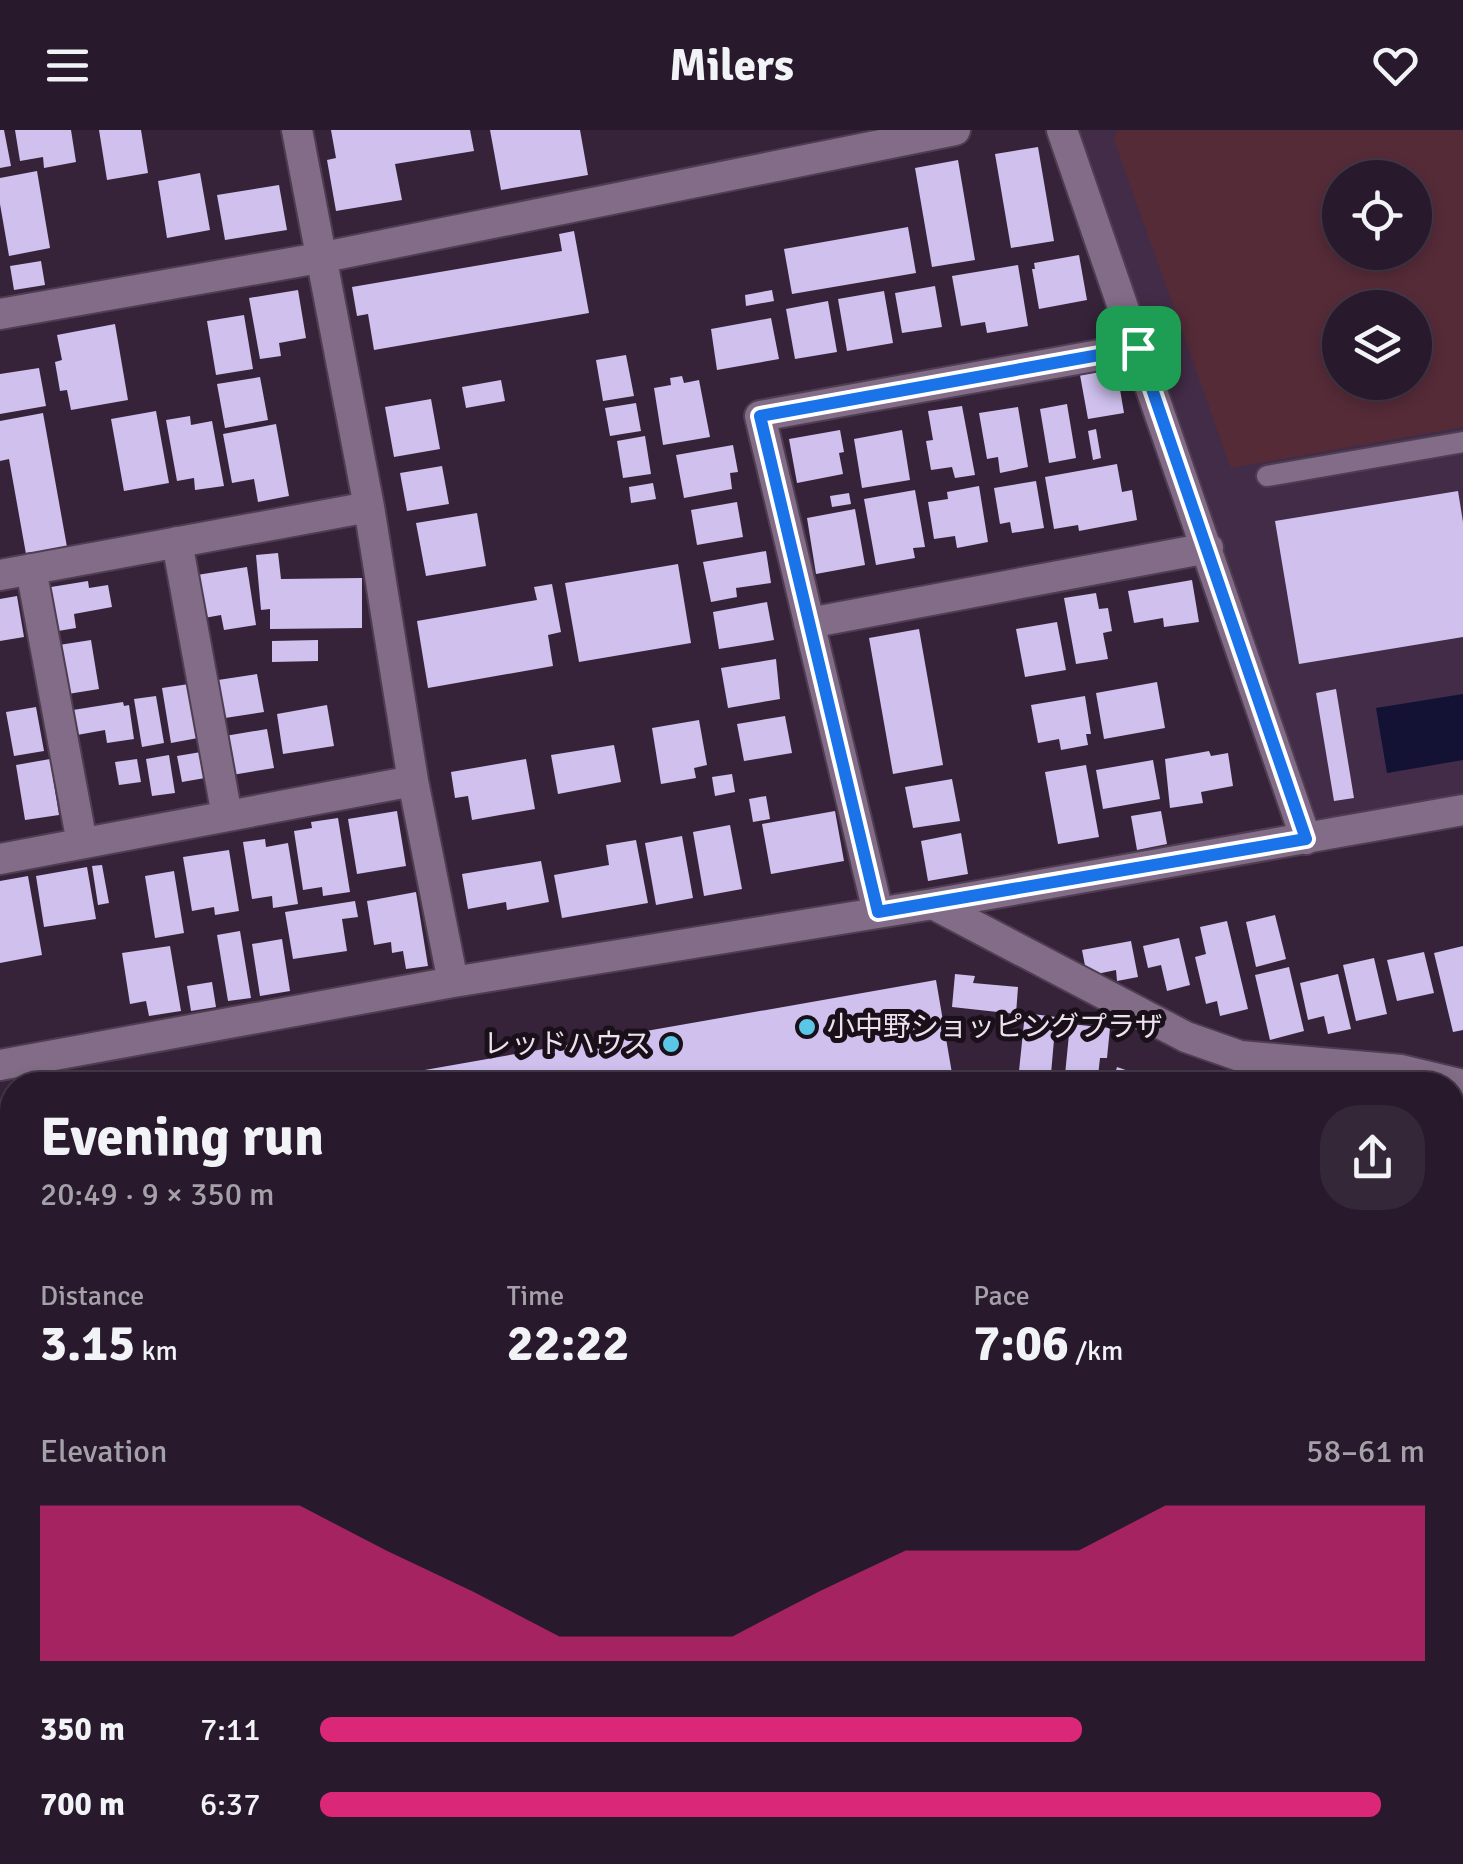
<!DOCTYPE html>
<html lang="en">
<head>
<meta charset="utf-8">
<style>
  :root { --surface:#281a2c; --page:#342738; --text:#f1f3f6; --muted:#a5a1a9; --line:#443848; --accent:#db2777 }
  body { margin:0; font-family:Signika,"Noto Sans JP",sans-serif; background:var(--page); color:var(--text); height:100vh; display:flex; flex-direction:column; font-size:38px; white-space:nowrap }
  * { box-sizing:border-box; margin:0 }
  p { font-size:32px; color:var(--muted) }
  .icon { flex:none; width:55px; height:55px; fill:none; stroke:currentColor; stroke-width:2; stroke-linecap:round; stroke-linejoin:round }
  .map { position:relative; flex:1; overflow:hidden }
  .panel { position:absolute; left:0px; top:942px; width:1465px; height:792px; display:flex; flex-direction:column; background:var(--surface); border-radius:40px 40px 0 0; box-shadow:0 5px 15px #0003,0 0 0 2px var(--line) }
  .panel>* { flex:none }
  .buttons { position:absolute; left:1322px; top:30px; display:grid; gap:20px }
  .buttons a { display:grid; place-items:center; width:110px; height:110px; border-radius:50%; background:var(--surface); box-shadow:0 5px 15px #0003,0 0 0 2px var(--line); font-size:50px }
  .pin { position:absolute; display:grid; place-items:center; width:85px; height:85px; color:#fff; margin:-42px; border-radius:20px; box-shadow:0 5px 15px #0006 }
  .round { display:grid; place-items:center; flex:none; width:105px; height:105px; border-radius:40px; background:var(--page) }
  .headline { display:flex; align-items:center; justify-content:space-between; height:170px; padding:0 40px }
  h1 { font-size:55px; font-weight:800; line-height:75px }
  .stats { display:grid; grid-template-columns:repeat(3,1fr); gap:15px; height:170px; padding:10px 40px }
  .stats div { display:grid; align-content:center }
  .stats b { font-size:50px; font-weight:800 }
  .stats small { font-size:28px; font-weight:400 }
  .stats p { font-size:28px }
  .chart { height:280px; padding:20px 40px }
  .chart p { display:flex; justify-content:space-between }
  .chart svg { width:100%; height:180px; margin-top:10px; fill:var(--accent); opacity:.7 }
  ul { padding:0 40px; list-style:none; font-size:32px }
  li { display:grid; grid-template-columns:160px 120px 1fr; align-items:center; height:75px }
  li i { height:25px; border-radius:12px; background:var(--accent) }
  header { display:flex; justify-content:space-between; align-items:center; height:130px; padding:0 40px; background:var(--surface); font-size:45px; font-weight:800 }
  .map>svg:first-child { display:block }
</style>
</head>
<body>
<header><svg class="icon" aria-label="menu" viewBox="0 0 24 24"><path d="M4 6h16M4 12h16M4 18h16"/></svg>Milers<svg class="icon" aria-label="heart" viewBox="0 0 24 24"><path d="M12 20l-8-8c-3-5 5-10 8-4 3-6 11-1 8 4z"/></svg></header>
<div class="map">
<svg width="1463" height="1734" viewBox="0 0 1463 1734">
  <rect width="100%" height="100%" fill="#36233a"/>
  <!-- built -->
  <path fill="#432c47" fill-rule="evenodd" d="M 1062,0 L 1463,0 L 1463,680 L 1306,709 ZM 1340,48 L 1415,48 L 1415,122 L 1340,122 ZM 1340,178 L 1415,178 L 1415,252 L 1340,252 Z"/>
  <!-- green -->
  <path fill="#552b38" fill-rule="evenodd" d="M 1117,0 L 1463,0 L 1463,297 L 1231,338 L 1114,10 ZM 1340,48 L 1415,48 L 1415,122 L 1340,122 ZM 1340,178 L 1415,178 L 1415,252 L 1340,252 Z"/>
  <!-- water -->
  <path fill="#131234" d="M 1463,564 L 1463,630 L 1387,643 L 1376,578 Z"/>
  <!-- building -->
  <path fill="#cfc0ee" d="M 0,0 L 4,0 L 11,36 L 0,38 Z
    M 15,0 L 71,0 L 76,32 L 44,38 L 43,27 L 20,31 Z
    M 99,0 L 141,0 L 148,43 L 107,50 Z
    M 331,0 L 470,0 L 474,21 L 395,34 L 402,70 L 336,81 L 327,30 L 336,28 Z
    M 490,0 L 580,0 L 588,45 L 501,60 Z
    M 1038,17 L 1054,111 L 1011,118 L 995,24 Z
    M 958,30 L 975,130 L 932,137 L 915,38 Z
    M 37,41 L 50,118 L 9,126 L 0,74 L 0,48 Z
    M 200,43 L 210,100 L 167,108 L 158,51 Z
    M 279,55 L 287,100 L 225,110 L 217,65 Z
    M 908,97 L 916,143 L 792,164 L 784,119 Z
    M 574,101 L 589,183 L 374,220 L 368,184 L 357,186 L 352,157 L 562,121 L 559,104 Z
    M 1079,125 L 1087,170 L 1039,179 L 1032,139 L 1035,139 L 1034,133 Z
    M 41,131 L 45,155 L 14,160 L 10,136 Z
    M 1018,135 L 1028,196 L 987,203 L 985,192 L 961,196 L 952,146 Z
    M 935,156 L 942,197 L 902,203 L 895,163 Z
    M 298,160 L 306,208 L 279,213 L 281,226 L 260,229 L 249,168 Z
    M 772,160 L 774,171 L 746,176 L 745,165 Z
    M 884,161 L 893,213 L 847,221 L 838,169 Z
    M 828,171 L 837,222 L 795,229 L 786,179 Z
    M 244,185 L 253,239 L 216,245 L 207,191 Z
    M 771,188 L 779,229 L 717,240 L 711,199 Z
    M 115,194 L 128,270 L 71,280 L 67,260 L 60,261 L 55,232 L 62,230 L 57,205 Z
    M 626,225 L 634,266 L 603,271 L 596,230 Z
    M 39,238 L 46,276 L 0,284 L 0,244 Z
    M 1098,242 L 1100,252 L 1118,248 L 1124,283 L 1088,289 L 1080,245 Z
    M 682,246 L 684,253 L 699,250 L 710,307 L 663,315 L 654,258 L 671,255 L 670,248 Z
    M 260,247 L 268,290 L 225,298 L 217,254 Z
    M 501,250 L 505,271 L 466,278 L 462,257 Z
    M 431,269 L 440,319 L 394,327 L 385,277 Z
    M 636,273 L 641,301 L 610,306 L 605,278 Z
    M 1067,274 L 1076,328 L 1049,333 L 1040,279 Z
    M 962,276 L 975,345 L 955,348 L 952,337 L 931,340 L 926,311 L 933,310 L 928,281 Z
    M 1018,277 L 1028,337 L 1000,343 L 998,327 L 987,329 L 979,283 Z
    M 156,281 L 169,353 L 124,361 L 111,289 Z
    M 43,283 L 67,417 L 26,424 L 9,329 L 0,331 L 0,291 Z
    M 190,286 L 191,295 L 212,291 L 224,356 L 195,360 L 194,348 L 177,351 L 166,290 Z
    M 276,294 L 289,366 L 258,372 L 254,349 L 232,353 L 223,304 Z
    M 1096,299 L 1101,328 L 1093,330 L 1088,301 Z
    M 840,300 L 844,322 L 839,323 L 843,344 L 797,353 L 789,309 Z
    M 902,300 L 910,350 L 862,358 L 854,309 Z
    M 645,306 L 651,344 L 623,348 L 617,311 Z
    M 733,315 L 738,342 L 730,343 L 732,359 L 684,368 L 676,325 Z
    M 1117,334 L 1122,362 L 1132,360 L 1137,390 L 1079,401 L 1078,395 L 1054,399 L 1045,347 Z
    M 442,336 L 449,374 L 407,381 L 400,343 Z
    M 1036,351 L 1044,398 L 1012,403 L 1010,392 L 1000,394 L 994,358 Z
    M 653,353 L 656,369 L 631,373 L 629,357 Z
    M 979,356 L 988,412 L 957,418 L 955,406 L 934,409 L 928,372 L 948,369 L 947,362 Z
    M 915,360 L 925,417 L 913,418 L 915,428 L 876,435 L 864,369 Z
    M 1458,361 L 1463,392 L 1463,507 L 1299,534 L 1275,391 Z
    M 849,363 L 851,374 L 832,377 L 830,366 Z
    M 737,372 L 743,407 L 697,415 L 691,380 Z
    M 855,379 L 865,435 L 816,444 L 807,388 Z
    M 477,383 L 486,436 L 426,446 L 416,393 Z
    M 766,421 L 771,453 L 736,458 L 737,467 L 711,472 L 703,432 Z
    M 278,423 L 281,449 L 362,448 L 362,498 L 270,499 L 270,479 L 261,480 L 256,425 Z
    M 678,434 L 691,513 L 579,532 L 565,453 Z
    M 247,437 L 256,495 L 224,500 L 221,485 L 204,488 L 197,445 Z
    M 1192,450 L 1199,492 L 1164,497 L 1163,488 L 1134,493 L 1128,461 Z
    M 88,451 L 89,458 L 108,455 L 112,477 L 74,484 L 76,498 L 52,502 L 45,458 Z
    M 552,454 L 561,502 L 548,505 L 553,536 L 428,558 L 417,491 L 537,470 L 534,457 Z
    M 1096,463 L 1099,479 L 1108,478 L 1112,501 L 1103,503 L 1108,529 L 1076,534 L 1064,468 Z
    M 17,466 L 24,507 L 0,511 L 0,469 Z
    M 767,472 L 774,510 L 719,519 L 713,482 Z
    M 1057,492 L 1066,540 L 1025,547 L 1016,499 Z
    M 919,499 L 943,635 L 893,644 L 869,508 Z
    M 91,510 L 99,559 L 68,564 L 59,515 Z
    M 318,510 L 318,531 L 272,532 L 272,511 Z
    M 776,529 L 780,569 L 728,578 L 721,538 Z
    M 257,544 L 264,582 L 225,588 L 218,550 Z
    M 1157,552 L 1165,598 L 1104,609 L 1096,563 Z
    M 189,554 L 198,608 L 171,613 L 162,558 Z
    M 1336,559 L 1354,668 L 1334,671 L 1316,563 Z
    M 156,566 L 164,613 L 142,617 L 134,569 Z
    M 1085,566 L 1091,604 L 1086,604 L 1088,615 L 1061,620 L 1059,609 L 1038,613 L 1031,575 Z
    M 123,572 L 124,576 L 129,575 L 134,609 L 107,613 L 105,600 L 77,605 L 73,580 Z
    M 327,575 L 334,616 L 283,624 L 277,584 Z
    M 36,577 L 44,621 L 14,626 L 6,582 Z
    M 785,586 L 792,623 L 744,631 L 737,594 Z
    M 699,590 L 707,635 L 694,638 L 696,648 L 661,654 L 652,598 Z
    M 267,599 L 274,638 L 232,645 L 225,606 Z
    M 614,615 L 621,652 L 558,664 L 551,625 Z
    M 1209,621 L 1211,626 L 1228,623 L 1233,656 L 1201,662 L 1203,673 L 1170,678 L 1165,629 Z
    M 201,622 L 205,648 L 182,652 L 177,626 Z
    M 169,625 L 175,663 L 152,666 L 146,629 Z
    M 50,629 L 59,685 L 25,690 L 16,635 Z
    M 137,629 L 141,652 L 119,655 L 115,632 Z
    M 526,629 L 535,679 L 472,690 L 468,666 L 455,668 L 451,642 Z
    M 1153,630 L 1160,669 L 1103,679 L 1096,640 Z
    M 1086,635 L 1099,707 L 1058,714 L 1045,642 Z
    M 732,644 L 735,662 L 715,666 L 712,647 Z
    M 952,649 L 960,691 L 913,698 L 905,657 Z
    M 766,666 L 770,689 L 753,692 L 749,669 Z
    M 397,681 L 406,736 L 357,744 L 348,689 Z
    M 835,681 L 844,731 L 771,744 L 762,694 Z
    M 1161,681 L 1167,714 L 1137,720 L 1131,686 Z
    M 338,688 L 350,762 L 323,766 L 322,757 L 303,760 L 294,701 L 312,698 L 311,692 Z
    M 730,695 L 742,759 L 704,766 L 693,702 Z
    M 961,703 L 968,744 L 928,751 L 921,711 Z
    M 682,706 L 693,768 L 656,775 L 645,713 Z
    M 265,709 L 266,717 L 288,713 L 298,774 L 273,778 L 272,766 L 252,769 L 243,712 Z
    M 636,710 L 648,773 L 562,788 L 554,745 L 609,735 L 606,715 Z
    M 229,720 L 239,781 L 215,785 L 214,777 L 192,781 L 183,727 Z
    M 541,731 L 549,772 L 507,780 L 506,772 L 468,779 L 462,744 Z
    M 102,735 L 109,773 L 98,775 L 92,736 Z
    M 87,737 L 96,789 L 44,797 L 36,746 Z
    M 174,741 L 184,803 L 155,808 L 145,746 Z
    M 28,746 L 42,825 L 0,833 L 0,751 Z
    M 416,762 L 428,836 L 406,839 L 403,821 L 392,823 L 391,812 L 374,815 L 367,771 Z
    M 355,771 L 358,787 L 342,789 L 347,821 L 293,829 L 285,782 Z
    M 1275,785 L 1286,829 L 1256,837 L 1246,792 Z
    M 1227,791 L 1248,879 L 1220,886 L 1217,871 L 1206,874 L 1195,827 L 1206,824 L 1200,797 Z
    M 240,801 L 251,868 L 228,871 L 217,805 Z
    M 1179,808 L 1190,855 L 1167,861 L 1161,835 L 1148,838 L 1143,816 Z
    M 282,809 L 290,861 L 260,866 L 252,814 Z
    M 1131,811 L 1138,847 L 1117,851 L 1116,840 L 1087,846 L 1082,820 Z
    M 170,816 L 181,881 L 149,886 L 146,871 L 130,874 L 122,823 Z
    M 1463,816 L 1463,900 L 1453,902 L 1434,823 Z
    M 1424,822 L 1434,863 L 1397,871 L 1387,830 Z
    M 1374,828 L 1387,884 L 1356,891 L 1343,835 Z
    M 1289,837 L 1304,901 L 1270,910 L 1255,845 Z
    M 955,844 L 975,846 L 973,853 L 1018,857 L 1016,884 L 952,877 Z
    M 1338,844 L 1351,899 L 1328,904 L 1324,886 L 1308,890 L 1300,853 Z
    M 936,850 L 954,955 L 404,955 L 402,944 Z
    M 212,852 L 216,877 L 191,881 L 187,856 Z
    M 1025,883 L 1056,887 L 1051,944 L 1019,941 Z
    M 1070,894 L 1110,898 L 1107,928 L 1100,928 L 1097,955 L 1064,955 Z
    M 1117,937 L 1146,947 L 1143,955 L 1112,953 Z
    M 1459,971 L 1463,972 L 1463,1031 L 1452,1028 L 1452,994 Z
    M 1452,1054 L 1462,1056 L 1459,1067 L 1463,1068 L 1463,1116 L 1452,1113 Z
    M 12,1067 L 12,1133 L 0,1135 L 0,1070 Z
    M 1458,1147 L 1460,1173 L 1452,1174 L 1452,1148 Z
    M 1456,1180 L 1463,1246 L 1463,1295 L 1452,1296 L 1452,1181 Z
    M 1461,1415 L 1463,1549 L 1452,1551 L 1452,1416 Z
    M 12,1647 L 12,1684 L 10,1685 L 5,1648 Z
    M 1452,1649 L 1463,1650 L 1463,1675 L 1452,1675 Z
    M 0,1716 L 12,1716 L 12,1722 L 171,1722 L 172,1734 L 0,1734 Z
    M 613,1722 L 646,1722 L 646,1734 L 613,1734 Z
    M 654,1722 L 680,1722 L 680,1734 L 654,1734 Z
    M 760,1722 L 805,1722 L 804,1734 L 759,1734 Z
    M 926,1722 L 986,1722 L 986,1734 L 926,1734 Z
    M 1005,1722 L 1056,1722 L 1056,1734 L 1005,1734 Z
    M 1101,1722 L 1156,1722 L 1155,1734 L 1100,1734 Z
    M 1167,1722 L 1199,1722 L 1200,1734 L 1167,1734 Z
    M 1217,1722 L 1273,1722 L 1274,1732 L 1218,1734 Z
    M 1329,1722 L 1409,1722 L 1408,1734 L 1329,1734 Z
    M 1424,1722 L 1452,1722 L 1452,1734 L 1424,1734 Z"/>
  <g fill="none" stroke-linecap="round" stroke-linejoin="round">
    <!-- service casing -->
    <g stroke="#4f3e52" stroke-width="24">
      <path id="service" d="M 1267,346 L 1463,312"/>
    </g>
    <!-- minor casing -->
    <g stroke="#4f3e52" stroke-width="34">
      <path id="minor" d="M 297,0 L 369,377 L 413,651 L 453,852
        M 1062,0 L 1306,709
        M 0,184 L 319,128 L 955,0
        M 177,412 L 227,686
        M 31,439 L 82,713
        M 0,445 L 369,377
        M 809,493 L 1208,418
        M 0,729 L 413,651
        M 933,774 L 1186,907 L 1240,926 L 1401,940 L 1463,955
        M 878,782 L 760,286 L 1138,218
        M 0,935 L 453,852 L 933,774 L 1463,680
        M 1452,1127 L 1463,1129
        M 308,1722 L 336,1734
        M 469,1722 L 496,1734
        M 887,1734 L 887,1722
        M 1296,1734 L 1299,1722"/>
    </g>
    <!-- tertiary casing -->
    <g stroke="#4f3e52" stroke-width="34">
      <path id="tertiary" d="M 0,1291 L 12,1312
        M 215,1722 L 217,1734"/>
    </g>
    <!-- primary casing -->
    <g stroke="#4f3e52" stroke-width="34">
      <path id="primary" d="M 1452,1353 L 1463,1352
        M 0,1501 L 12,1500"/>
    </g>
    <!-- service -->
    <use href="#service" stroke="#836c87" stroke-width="20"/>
    <!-- minor -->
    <use href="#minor" stroke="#836c87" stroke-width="30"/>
    <!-- tertiary -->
    <use href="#tertiary" stroke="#836c87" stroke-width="30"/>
    <!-- primary -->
    <use href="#primary" stroke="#bb68a6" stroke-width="30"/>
    <!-- rail -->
    <path stroke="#a697a9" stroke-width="8" d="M 0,1556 L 12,1561
      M 401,1722 L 429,1734"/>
  </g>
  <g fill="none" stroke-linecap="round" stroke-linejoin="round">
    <!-- route casing -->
    <g stroke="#fff" stroke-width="20">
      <path id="route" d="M 1138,218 L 1306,709 L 878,782 L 760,286 Z"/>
    </g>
    <!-- route -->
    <use href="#route" stroke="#1a73e8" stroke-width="12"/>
  </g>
  <!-- markers -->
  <g fill="#5bc7e7" stroke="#19101a" stroke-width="4">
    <circle cx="807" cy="897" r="10"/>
    <circle cx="671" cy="914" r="10"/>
  </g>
  <g text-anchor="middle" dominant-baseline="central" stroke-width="10" stroke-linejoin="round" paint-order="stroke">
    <!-- poi labels -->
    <g font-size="28" fill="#ede0ef" stroke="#19101a" text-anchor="start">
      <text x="827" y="897">小中野ショッピングプラザ</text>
      <text x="651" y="914" text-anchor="end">レッドハウス</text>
    </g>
  </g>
</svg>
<div class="buttons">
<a><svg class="icon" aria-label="locate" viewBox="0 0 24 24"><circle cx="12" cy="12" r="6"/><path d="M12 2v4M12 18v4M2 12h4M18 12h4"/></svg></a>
<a><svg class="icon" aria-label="layers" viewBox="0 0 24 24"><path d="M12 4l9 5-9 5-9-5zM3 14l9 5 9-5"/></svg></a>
</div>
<div class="pin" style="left:1138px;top:218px;background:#1e9e55"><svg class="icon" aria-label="arrive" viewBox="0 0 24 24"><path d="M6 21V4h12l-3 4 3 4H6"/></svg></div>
<section class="panel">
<div class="headline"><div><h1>Evening run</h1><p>20:49 · 9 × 350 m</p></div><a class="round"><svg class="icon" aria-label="share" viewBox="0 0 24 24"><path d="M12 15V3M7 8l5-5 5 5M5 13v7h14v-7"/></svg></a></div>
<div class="stats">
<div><p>Distance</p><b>3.15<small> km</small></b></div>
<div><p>Time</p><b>22:22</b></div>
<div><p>Pace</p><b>7:06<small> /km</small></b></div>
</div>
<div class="chart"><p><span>Elevation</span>58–61 m</p>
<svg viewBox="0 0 160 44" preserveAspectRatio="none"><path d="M0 44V6L10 6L20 6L30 6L40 17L50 27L60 38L70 38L80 38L90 27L100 17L110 17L120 17L130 6L140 6L150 6L160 6V44z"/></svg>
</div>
<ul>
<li><b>350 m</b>7:11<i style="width:69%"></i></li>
<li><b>700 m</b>6:37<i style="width:96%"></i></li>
</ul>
</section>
</div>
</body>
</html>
